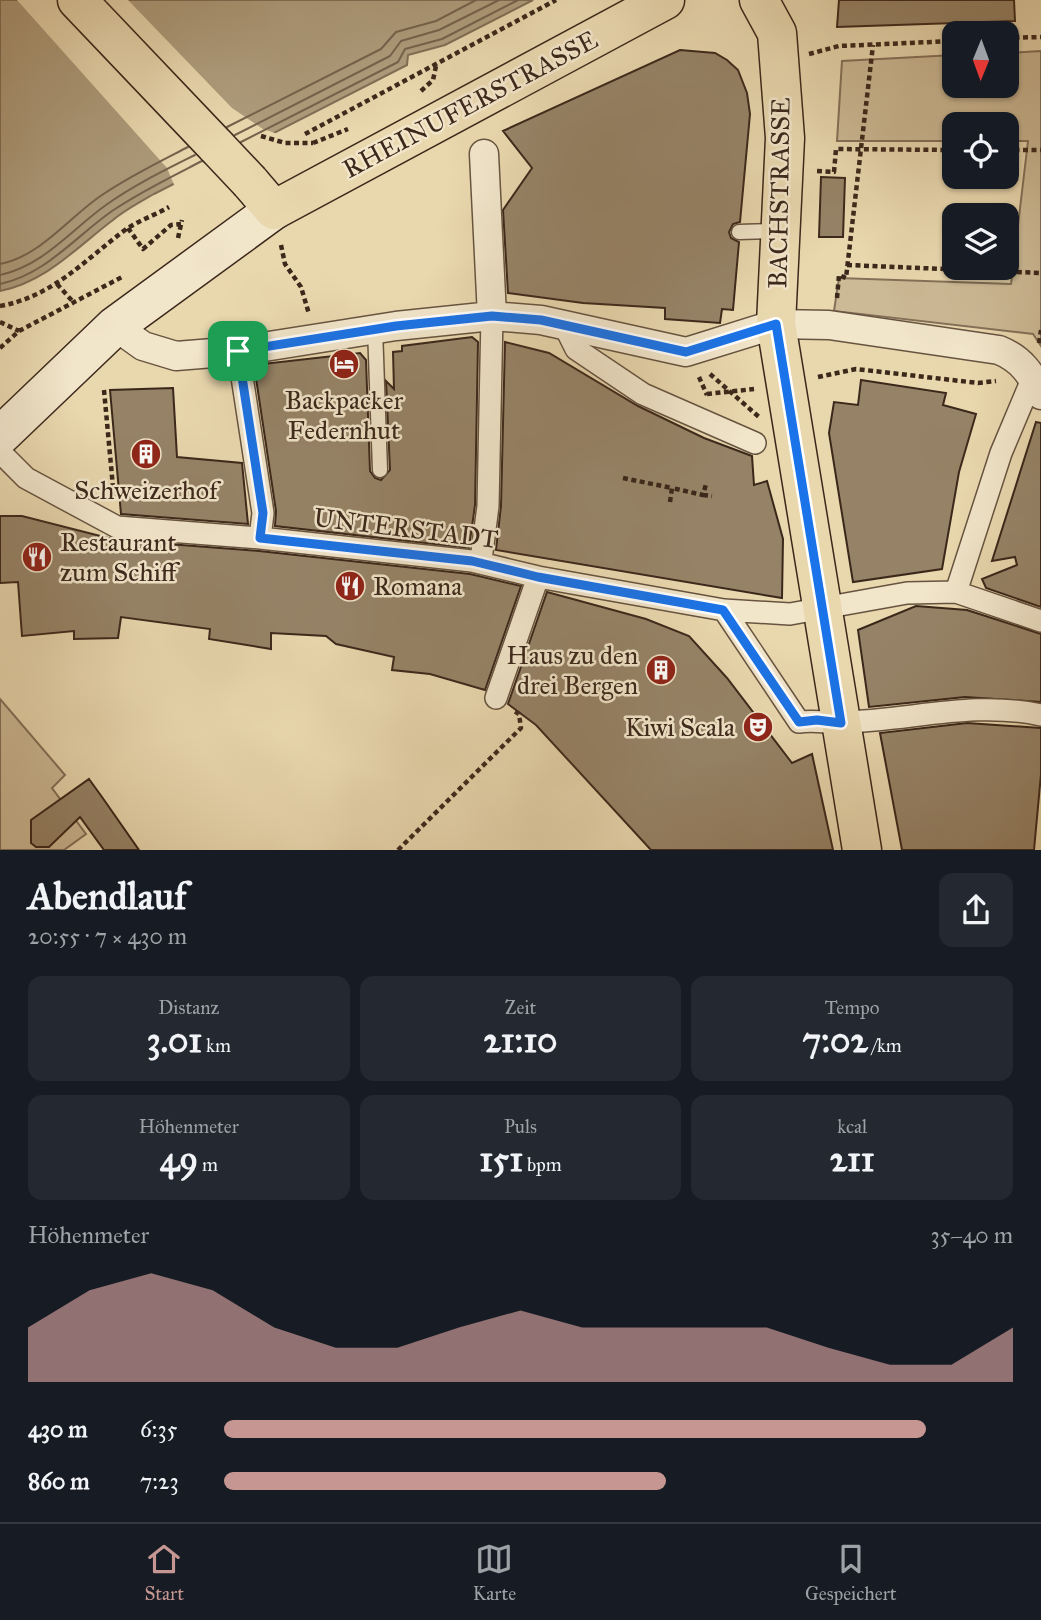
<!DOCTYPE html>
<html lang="de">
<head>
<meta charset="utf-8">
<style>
  :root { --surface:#171b24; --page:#242831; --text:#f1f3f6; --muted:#9ea1a6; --line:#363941; --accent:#c59692 }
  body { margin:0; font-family:"IM FELL Great Primer",serif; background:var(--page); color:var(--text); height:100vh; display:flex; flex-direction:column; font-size:26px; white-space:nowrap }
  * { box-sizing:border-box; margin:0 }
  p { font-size:23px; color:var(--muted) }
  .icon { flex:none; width:38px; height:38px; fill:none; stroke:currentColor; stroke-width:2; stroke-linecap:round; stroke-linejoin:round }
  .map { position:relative; height:850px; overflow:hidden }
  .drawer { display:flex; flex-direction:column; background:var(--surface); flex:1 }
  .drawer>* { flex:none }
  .needle { width:46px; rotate:181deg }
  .buttons { position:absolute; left:942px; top:21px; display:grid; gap:14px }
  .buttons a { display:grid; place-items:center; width:77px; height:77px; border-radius:14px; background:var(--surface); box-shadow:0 2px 5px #0004; font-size:35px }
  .pin { position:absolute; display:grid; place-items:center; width:60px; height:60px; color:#fff; margin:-30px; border-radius:14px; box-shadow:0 4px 10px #0006 }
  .round { display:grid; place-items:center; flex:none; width:74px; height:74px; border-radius:14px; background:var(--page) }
  .overview { display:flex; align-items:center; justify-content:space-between; height:119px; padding:0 28px }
  h1 { font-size:38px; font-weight:700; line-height:52px }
  .stats { display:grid; grid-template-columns:repeat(3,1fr); gap:10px; height:119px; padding:7px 28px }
  .stats div { display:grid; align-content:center; border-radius:14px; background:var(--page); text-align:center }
  .stats b { font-size:35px; font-weight:700 }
  .stats small { font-size:19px; font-weight:400 }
  .stats p { font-size:19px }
  .chart { height:196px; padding:14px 28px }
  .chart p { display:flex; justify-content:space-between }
  .chart svg { width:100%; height:126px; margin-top:7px; fill:var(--accent); opacity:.7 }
  ul { padding:0 28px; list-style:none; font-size:23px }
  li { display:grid; grid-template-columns:112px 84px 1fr; align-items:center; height:52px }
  li i { height:18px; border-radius:9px; background:var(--accent) }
  .tabs { display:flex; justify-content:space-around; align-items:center; height:98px; border-top:2px solid var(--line); background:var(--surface); font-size:19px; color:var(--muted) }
  .tabs a { display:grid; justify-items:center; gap:4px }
  .tabs .on { color:var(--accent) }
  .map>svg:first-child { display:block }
</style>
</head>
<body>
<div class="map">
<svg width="1041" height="850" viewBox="0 0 1041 850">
  <rect width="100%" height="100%" fill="#e9d7ae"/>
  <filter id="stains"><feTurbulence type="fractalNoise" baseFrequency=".00286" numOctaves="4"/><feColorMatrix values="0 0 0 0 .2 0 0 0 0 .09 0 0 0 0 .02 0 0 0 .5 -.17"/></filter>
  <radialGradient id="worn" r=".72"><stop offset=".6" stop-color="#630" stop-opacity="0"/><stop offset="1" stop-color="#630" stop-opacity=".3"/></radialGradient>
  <!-- green -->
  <path fill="#ccb995" stroke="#847058" stroke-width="2" d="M 1041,51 L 1041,346 L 1033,334 L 834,311 L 839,278 L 1011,284 L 1028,141 L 1006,141 L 1006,124 L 954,124 L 954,141 L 837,141 L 842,61 L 954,55 L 954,86 L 1006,86 L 1006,53 Z
    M 0,699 L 65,775 L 52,788 L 86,834 L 64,850 L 0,850 Z"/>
  <!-- water -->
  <path fill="#ae9c7c" stroke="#806e55" stroke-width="2" d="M 0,0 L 533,0 L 445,45 L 408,55 L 407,65 L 154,194 C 140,202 125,210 113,220 C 77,247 46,282 0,291 Z"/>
  <!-- pier -->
  <path fill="#e9d7ae" d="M 17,0 L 128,0 L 232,108 L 263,129 L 278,134 L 175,187 L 167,168 Z"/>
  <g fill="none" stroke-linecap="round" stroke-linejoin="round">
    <!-- shore -->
    <path stroke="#75624c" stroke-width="2" d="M 227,127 L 381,49 L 396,32 L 436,21 L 476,0
      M 235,135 L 390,56 L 401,41 L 439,30 L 499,0
      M 241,142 L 398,62 L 405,49 L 442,39 L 518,0
      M 0,264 C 41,256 69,217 102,195 C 130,176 159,162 188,147
      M 0,275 C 43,266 72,229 106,205 C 134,185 165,170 195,155
      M 0,284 C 46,274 75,237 112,211 C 140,192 171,177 202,161"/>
  </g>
  <!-- building -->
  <path fill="#968367" stroke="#3c281b" stroke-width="2" d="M 839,0 L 1014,0 L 1015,21 L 837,27 Z
    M 680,50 L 715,53 L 727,60 L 738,70 L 747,93 L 750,114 L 740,222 L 733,224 L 729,232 L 731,238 L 739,242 L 733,310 L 722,309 L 720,323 L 665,319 L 665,308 L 583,303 L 508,293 L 503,210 L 532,168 L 503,131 Z
    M 821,177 L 845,178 L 843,237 L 819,237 Z
    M 472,337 L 478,342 L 475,505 L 469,548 L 275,526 L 276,511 L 254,365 L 360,353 L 366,360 L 370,471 L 375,478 L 381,480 L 390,470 L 386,381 L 394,389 L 393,352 L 402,351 L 402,346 Z
    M 505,342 L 549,353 L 638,406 L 704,438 L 752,456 L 754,485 L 767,481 L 783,539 L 782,598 L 496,550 L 501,506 Z
    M 861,380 L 946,393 L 943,405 L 976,414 L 959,472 L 942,569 L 853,582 L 829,433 L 834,402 L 858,405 Z
    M 173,388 L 177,457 L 242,463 L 248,524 L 121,514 L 110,390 Z
    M 1036,422 L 1041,423 L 1041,607 L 986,588 L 982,579 L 1017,565 L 1015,557 L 992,561 Z
    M 0,516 L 22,516 L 116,540 L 259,551 L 470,574 L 521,586 L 485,690 L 430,674 L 392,670 L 394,657 L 336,644 L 326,636 L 271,633 L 271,649 L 209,639 L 210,629 L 121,617 L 118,638 L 74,639 L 74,631 L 22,636 L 18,582 L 0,583 Z
    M 547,592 L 646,619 L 689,636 L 727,678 L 792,763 L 812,754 L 833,850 L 651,850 L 536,725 L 508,704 Z
    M 916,606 L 967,610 L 1041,634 L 1041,702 L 965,697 L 869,707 L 858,630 Z
    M 967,723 L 1041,728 L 1041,774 L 1034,850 L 902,850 L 880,733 Z
    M 89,779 L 102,797 L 139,850 L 104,850 L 80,817 L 49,847 L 36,847 L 31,843 L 31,820 Z"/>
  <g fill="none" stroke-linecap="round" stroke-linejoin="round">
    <!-- service casing -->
    <g stroke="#675440" stroke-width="17">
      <path id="service" d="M 739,232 L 778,231
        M 375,328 L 380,470"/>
    </g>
    <!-- pedestrian casing -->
    <g stroke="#675440" stroke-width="24">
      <path id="pedestrian" d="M 564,325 L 576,349 L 643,394 L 755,443
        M 238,351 L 263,513 L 260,538
        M 0,452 L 26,478 L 117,527 L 260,538 L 472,561 L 538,577 L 724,610 L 790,614 L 907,593 L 956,592 L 1041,621
        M 472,561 L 481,560 L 488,506 L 492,316
        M 956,592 L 1001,453 L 1033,377
        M 724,610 L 799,722 C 814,720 827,723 842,722 C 909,721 973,700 1041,715
        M 496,698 L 538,577"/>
    </g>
    <!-- minor casing -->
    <g stroke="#675440" stroke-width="31">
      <path id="minor" d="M 484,154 L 492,316
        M 115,326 L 143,346 L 176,356 L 238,351 L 396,326 L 492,316 L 541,320 L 686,352 L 776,324 L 829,325 L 999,350 C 1021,359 1031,373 1041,395"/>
    </g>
    <!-- secondary casing -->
    <g stroke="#3c281b" stroke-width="41">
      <path id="secondary" d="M 0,436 L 115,326 L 274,210"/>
    </g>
    <!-- primary casing -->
    <g stroke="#3c281b" stroke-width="41">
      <path id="primary" d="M 77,0 L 217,147
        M 759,0 L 777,33 L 785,138 L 776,324 L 862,850
        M 250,182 L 274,210 L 665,0"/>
    </g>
    <!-- path -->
    <path stroke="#3c281b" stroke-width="4.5" stroke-dasharray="5 3.5" stroke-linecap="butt" d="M 1006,38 L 1041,37
      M 809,54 L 839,46 L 954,41
      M 421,91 L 433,80 L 436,66
      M 305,134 L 556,0
      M 313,143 L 348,129
      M 1006,150 L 1041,150
      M 817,171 L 834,172 L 836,149 L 954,150
      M 128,228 L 143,249 L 171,225 L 181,224
      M 178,238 L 182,220
      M 281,245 L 285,264 L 301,287 L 309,314
      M 847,265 L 1041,273
      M 57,284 L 75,304
      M 837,298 L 839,275 L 846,278 L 873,45
      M 0,306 C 52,297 85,260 125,230 C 138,221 155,215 169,207
      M 0,322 L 19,331
      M 1039,343 L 1041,330
      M 0,348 L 19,331 L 122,277
      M 710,374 L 759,417
      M 699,377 L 707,395
      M 818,377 L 856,369 L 978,383 L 996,381
      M 104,390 L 114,498
      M 707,394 L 754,389
      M 623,478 L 672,488
      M 703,495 L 712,496
      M 670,502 L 672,488 L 703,495 L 706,484
      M 398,850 L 521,728 L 519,714 L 514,711"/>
    <!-- service -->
    <use href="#service" stroke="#f1e5ca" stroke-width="14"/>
    <!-- pedestrian -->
    <use href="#pedestrian" stroke="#f1e5ca" stroke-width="21"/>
    <!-- minor -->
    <use href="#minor" stroke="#f1e5ca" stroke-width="28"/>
    <!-- secondary -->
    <use href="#secondary" stroke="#f1e5ca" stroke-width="38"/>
    <!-- primary -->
    <use href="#primary" stroke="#e9d7ae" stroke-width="38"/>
    <!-- primary-bridge casing -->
    <g stroke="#3c281b" stroke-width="41" stroke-linecap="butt">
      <path id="primary-bridge" d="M 217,147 L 250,182"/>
    </g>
    <!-- path-bridge -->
    <path stroke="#3c281b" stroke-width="4.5" stroke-dasharray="5 3.5" stroke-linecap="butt" d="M 261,136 L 285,143 L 313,143"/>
    <!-- primary-bridge -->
    <use href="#primary-bridge" stroke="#e9d7ae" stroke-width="38"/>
  </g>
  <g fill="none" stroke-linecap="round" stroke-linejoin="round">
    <!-- route casing -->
    <g stroke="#fff" stroke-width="14">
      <path id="route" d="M 492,316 L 541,320 L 686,352 L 776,324 L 841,723 L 817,720 L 799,722 L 723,610 L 538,577 L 472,561 L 260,538 L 263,513 L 238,351 L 396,326 Z"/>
    </g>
    <!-- route -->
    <use href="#route" stroke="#1a73e8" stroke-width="9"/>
  </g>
  <!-- icons -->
  <defs>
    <g id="hotel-disc" transform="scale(1.575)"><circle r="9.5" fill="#8f2418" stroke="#f1e5ca"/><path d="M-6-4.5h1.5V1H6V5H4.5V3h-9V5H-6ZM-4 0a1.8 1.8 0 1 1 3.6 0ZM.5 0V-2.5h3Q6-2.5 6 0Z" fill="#fff"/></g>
    <g id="building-disc" transform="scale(1.575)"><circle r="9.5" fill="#8f2418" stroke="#f1e5ca"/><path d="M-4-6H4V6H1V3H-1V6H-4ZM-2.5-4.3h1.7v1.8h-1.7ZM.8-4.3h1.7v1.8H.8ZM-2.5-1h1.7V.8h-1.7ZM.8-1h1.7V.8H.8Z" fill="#fff"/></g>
    <g id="restaurant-disc" transform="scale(1.575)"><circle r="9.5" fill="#8f2418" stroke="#f1e5ca"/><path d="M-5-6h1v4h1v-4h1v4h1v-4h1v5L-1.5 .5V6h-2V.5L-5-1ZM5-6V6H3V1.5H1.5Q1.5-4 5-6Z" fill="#fff"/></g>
    <g id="theatre-disc" transform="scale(1.575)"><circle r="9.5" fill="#8f2418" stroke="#f1e5ca"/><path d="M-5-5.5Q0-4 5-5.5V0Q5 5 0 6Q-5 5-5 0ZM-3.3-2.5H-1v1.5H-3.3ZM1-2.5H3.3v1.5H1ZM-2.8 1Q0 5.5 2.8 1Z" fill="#fff"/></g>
  </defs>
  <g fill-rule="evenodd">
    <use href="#hotel-disc" x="344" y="364"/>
    <use href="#building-disc" x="146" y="454"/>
    <use href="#restaurant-disc" x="37" y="557"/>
    <use href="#restaurant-disc" x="350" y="586"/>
    <use href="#building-disc" x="661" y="670"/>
    <use href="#theatre-disc" x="758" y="727"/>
  </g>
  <g text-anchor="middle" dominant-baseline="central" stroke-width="5" stroke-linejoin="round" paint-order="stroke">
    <!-- street labels -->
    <g font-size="26" fill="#3c281b" stroke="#f1e5ca">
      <text transform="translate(470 104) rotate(-28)">RHEINUFERSTRASSE</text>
      <text transform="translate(779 193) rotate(-89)">BACHSTRASSE</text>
      <text transform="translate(406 528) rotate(7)">UNTERSTADT</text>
    </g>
    <!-- poi labels -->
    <g font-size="26" fill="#3c281b" stroke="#f1e5ca">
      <text x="344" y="400">Backpacker<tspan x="344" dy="30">Federnhut</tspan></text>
      <text x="146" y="490">Schweizerhof</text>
      <text x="60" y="542" text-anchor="start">Restaurant<tspan x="60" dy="30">zum Schiff</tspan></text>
      <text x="373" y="586" text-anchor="start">Romana</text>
      <text x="638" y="655" text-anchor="end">Haus zu den<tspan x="638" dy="30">drei Bergen</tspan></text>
      <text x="735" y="727" text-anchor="end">Kiwi Scala</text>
    </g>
  </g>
  <rect width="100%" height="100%" filter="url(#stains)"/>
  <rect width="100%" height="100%" fill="url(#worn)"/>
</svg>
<div class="buttons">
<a><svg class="needle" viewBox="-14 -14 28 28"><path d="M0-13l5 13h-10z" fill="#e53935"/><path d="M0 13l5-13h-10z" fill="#9ea1a6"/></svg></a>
<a><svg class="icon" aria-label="locate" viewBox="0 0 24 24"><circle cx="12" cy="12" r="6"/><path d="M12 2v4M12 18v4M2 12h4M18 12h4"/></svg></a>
<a><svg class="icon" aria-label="layers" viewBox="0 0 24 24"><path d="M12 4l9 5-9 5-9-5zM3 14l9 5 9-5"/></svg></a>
</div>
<div class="pin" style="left:238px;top:351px;background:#1e9e55"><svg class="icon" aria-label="arrive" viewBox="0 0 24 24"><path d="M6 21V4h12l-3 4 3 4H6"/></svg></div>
</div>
<section class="drawer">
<div class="overview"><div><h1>Abendlauf</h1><p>20:55 · 7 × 430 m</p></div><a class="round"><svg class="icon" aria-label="share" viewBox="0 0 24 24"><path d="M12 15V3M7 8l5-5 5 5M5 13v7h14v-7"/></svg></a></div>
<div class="stats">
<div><p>Distanz</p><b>3.01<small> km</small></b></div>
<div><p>Zeit</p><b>21:10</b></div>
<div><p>Tempo</p><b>7:02<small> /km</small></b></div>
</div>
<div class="stats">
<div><p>Höhenmeter</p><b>49<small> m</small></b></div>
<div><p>Puls</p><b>151<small> bpm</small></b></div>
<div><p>kcal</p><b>211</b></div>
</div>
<div class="chart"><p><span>Höhenmeter</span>35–40 m</p>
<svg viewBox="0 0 160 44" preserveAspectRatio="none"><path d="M0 44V25L10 12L20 6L30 12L40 25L50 32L60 32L70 25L80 19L90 25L100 25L110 25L120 25L130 32L140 38L150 38L160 25V44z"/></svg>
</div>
<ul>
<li><b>430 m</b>6:35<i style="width:89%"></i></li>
<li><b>860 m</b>7:23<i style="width:56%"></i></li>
</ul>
</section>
<nav class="tabs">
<a class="on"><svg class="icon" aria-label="home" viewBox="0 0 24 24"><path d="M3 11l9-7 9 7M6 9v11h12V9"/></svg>Start</a>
<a><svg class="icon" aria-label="map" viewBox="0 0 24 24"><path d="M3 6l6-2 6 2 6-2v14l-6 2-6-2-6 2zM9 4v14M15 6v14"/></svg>Karte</a>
<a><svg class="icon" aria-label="saved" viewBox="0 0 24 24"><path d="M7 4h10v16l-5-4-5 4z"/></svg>Gespeichert</a>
</nav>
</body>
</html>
